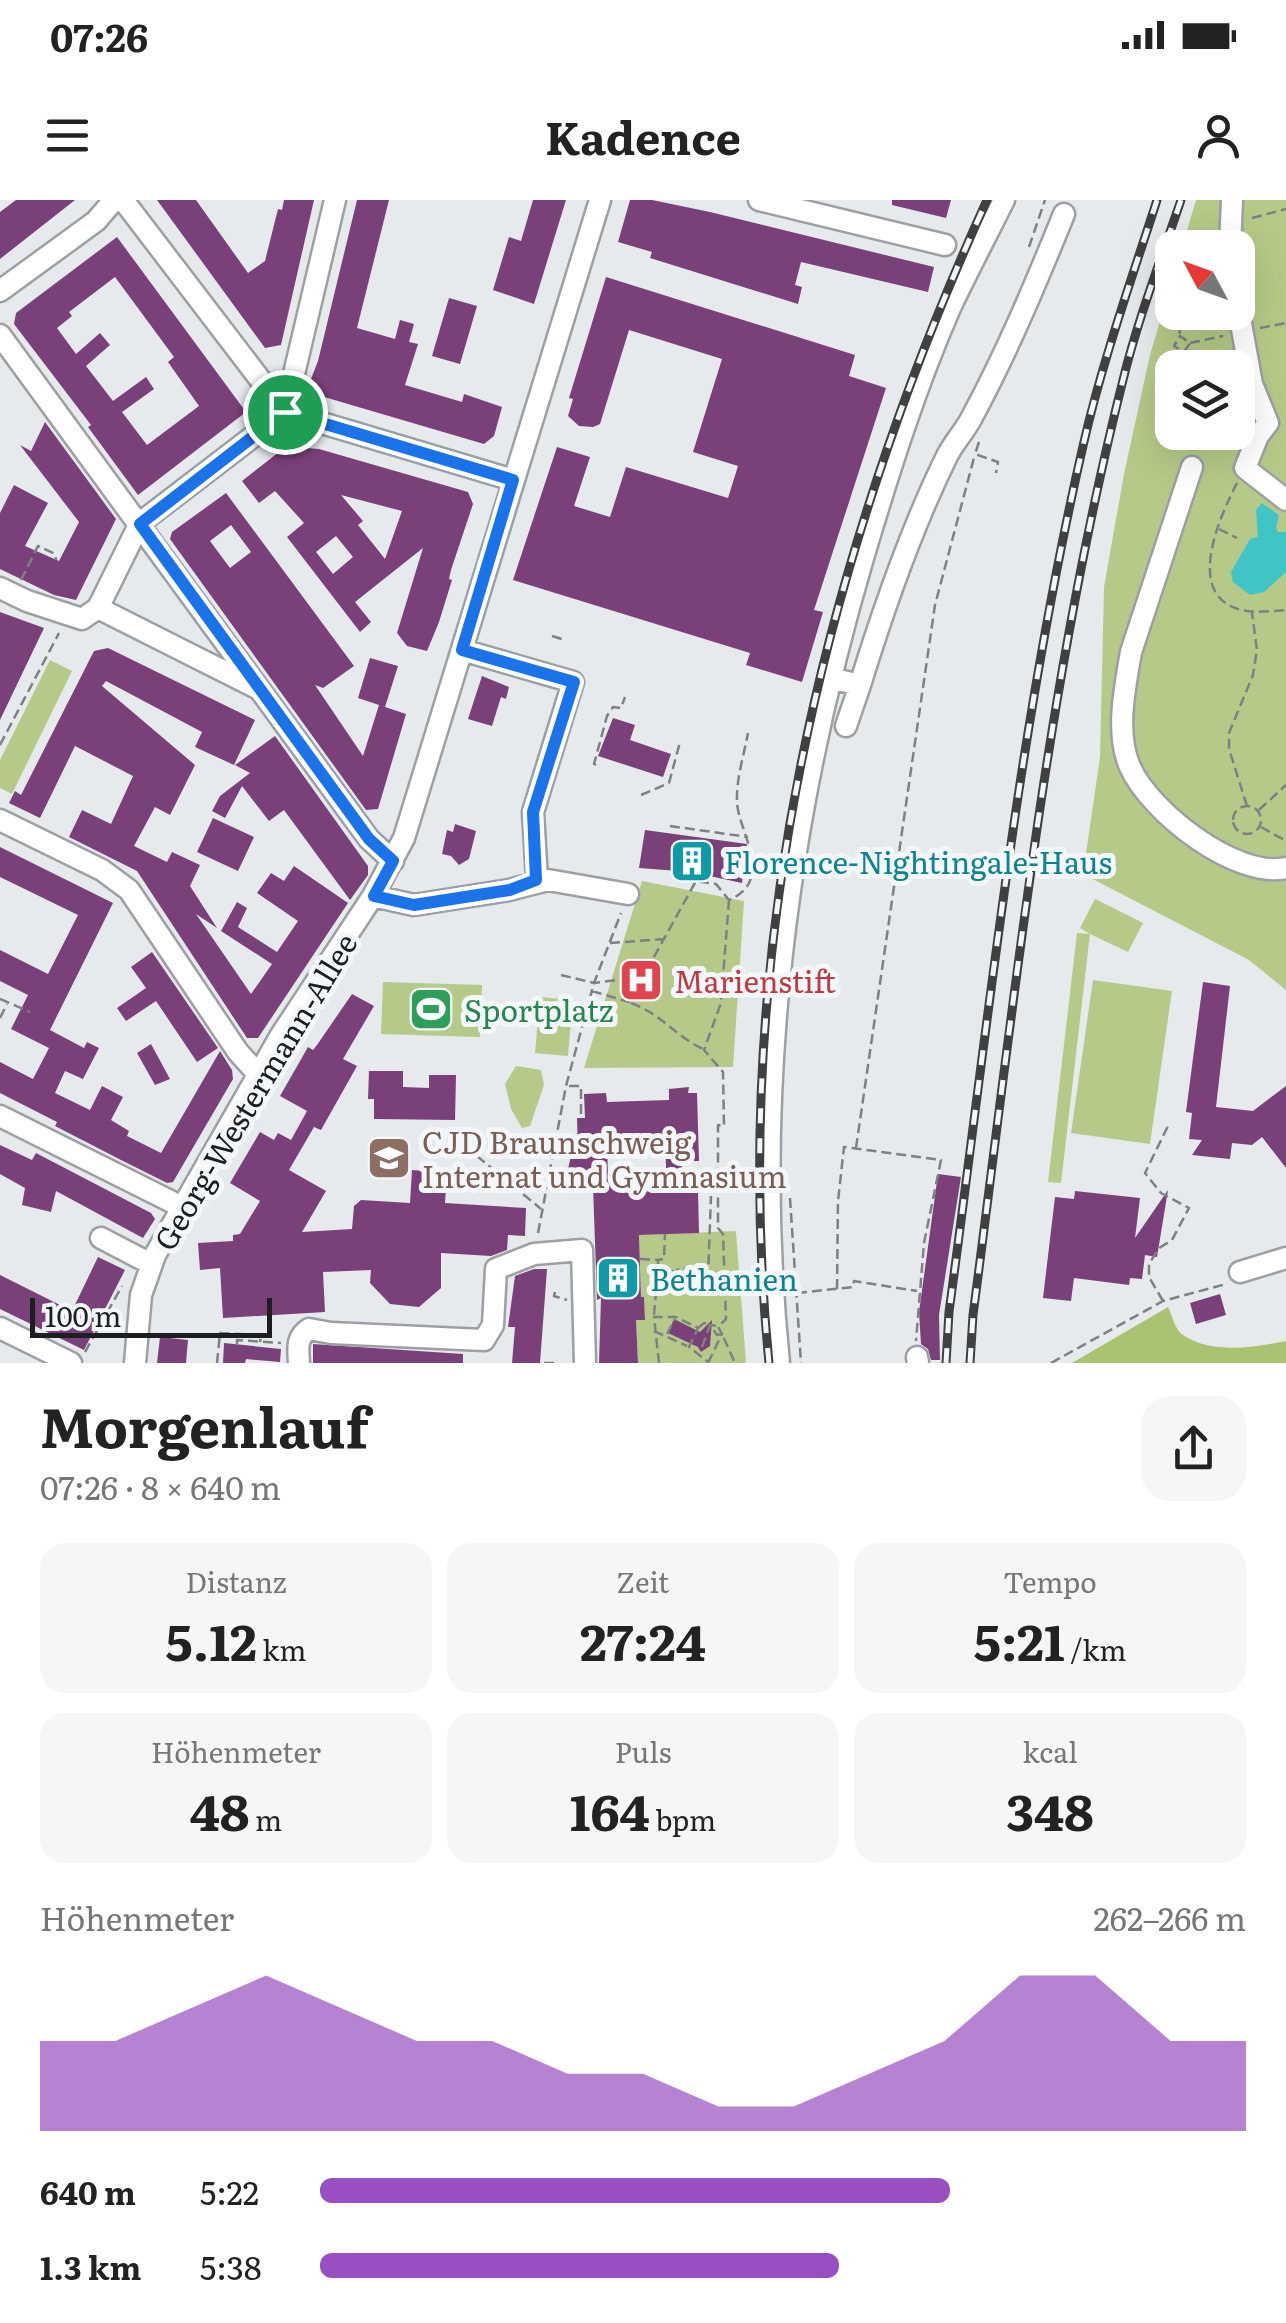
<!DOCTYPE html>
<html lang="de">
<head>
<meta charset="utf-8">
<style>
  :root { --surface:#fff; --page:#f6f6f6; --text:#222; --muted:#767676; --accent:#984fc1 }
  body { margin:0; font-family:Literata,serif; background:var(--page); color:var(--text); height:100vh; display:flex; flex-direction:column; font-size:38px; white-space:nowrap }
  * { box-sizing:border-box; margin:0 }
  p { font-size:32px; color:var(--muted) }
  .icon { flex:none; width:55px; height:55px; fill:none; stroke:currentColor; stroke-width:2; stroke-linecap:round; stroke-linejoin:round }
  .map { position:relative; height:1163px; overflow:hidden }
  .side { display:flex; flex-direction:column; background:var(--surface); flex:1 }
  .side>* { flex:none }
  .needle { width:65px; rotate:311deg }
  .buttons { position:absolute; left:1155px; top:30px; display:grid; gap:20px }
  .buttons a { display:grid; place-items:center; width:100px; height:100px; border-radius:20px; background:var(--surface); box-shadow:0 10px 40px #0002; font-size:50px }
  .scale { position:absolute; left:30px; bottom:25px; width:242px; box-sizing:border-box; padding-left:10px; border:5px solid #1d1e1f; border-top:0; font-size:28px; line-height:35px; white-space:nowrap; color:#1d1e1f; -webkit-text-stroke:8px #f3f7fa; paint-order:stroke }
  .pin { position:absolute; display:grid; place-items:center; width:85px; height:85px; color:#fff; margin:-42px; border:5px solid #fff; border-radius:50%; box-shadow:0 2px 10px #0007 }
  .round { display:grid; place-items:center; flex:none; width:105px; height:105px; border-radius:30px; background:var(--page) }
  .head { display:flex; align-items:center; justify-content:space-between; height:170px; padding:0 40px }
  h1 { font-size:55px; font-weight:700; line-height:75px }
  .metrics { display:grid; grid-template-columns:repeat(3,1fr); gap:15px; height:170px; padding:10px 40px }
  .metrics div { display:grid; align-content:center; border-radius:25px; background:var(--page); text-align:center }
  .metrics b { font-size:50px; font-weight:700 }
  .metrics small { font-size:28px; font-weight:400 }
  .metrics p { font-size:28px }
  .chart { height:280px; padding:20px 40px }
  .chart p { display:flex; justify-content:space-between }
  .chart svg { width:100%; height:180px; margin-top:10px; fill:var(--accent); opacity:.7 }
  ul { padding:0 40px; list-style:none; font-size:32px }
  li { display:grid; grid-template-columns:160px 120px 1fr; align-items:center; height:75px }
  li i { height:25px; border-radius:12px; background:var(--accent) }
  .status { display:flex; justify-content:space-between; align-items:center; height:70px; padding:0 50px; background:var(--surface); direction:ltr }
  .status svg { height:28px; fill:currentColor }
  header { display:flex; justify-content:space-between; align-items:center; height:130px; padding:0 40px; background:var(--surface); font-size:45px; font-weight:700 }
  .map>svg:first-child { display:block }
</style>
</head>
<body>
<div class="status"><b>07:26</b><svg viewBox="0 0 49 12"><path d="M0 12V9h3v3zM5 12V6h3v6zM10 12V3h3v9zM15 12V0h3v12zM26 1h20v11H26zM47 4h2v5h-2z"/></svg></div>
<header><svg class="icon" aria-label="menu" viewBox="0 0 24 24"><path d="M4 6h16M4 12h16M4 18h16"/></svg>Kadence<svg class="icon" aria-label="person" viewBox="0 0 24 24"><circle cx="12" cy="8" r="4"/><path d="M4 21q1-7 8-7t8 7"/></svg></header>
<div class="map">
<svg width="1286" height="1163" viewBox="0 0 1286 1163">
  <rect width="100%" height="100%" fill="#e6eaed"/>
  <!-- green -->
  <path fill="#b5ca88" fill-rule="evenodd" d="M 1196,0 L 1286,0 L 1286,790 L 1249,760 L 1083,674 L 1100,557 L 1104,387 L 1124,274 L 1150,155 L 1172,80 L 1172,112 L 1238,112 L 1238,48 L 1182,47 ZM 1172,168 L 1238,168 L 1238,232 L 1172,232 Z
    M 50,460 L 72,471 L 12,594 L 0,588 L 0,560 Z
    M 642,681 L 744,701 L 733,867 L 584,868 Z
    M 1095,699 L 1143,723 L 1128,752 L 1090,734 L 1061,983 L 1048,982 L 1077,733 L 1090,734 L 1080,728 Z
    M 1093,780 L 1172,791 L 1150,944 L 1071,933 Z
    M 383,782 L 482,785 L 480,837 L 381,834 Z
    M 540,797 L 573,800 L 568,856 L 535,853 Z
    M 516,866 L 541,870 L 544,885 L 530,926 L 522,928 L 511,909 L 505,884 Z
    M 736,1031 L 746,1163 L 638,1163 L 636,1120 L 645,1120 L 644,1098 L 641,1097 L 639,1035 Z"/>
  <!-- forest -->
  <path fill="#aac370" d="M 1168,1107 C 1172,1115 1175,1130 1183,1135 C 1211,1154 1253,1148 1286,1141 L 1286,1163 L 1072,1163 Z"/>
  <!-- water -->
  <path fill="#41c4c6" d="M 1262,303 L 1279,315 L 1276,328 L 1278,332 L 1286,332 L 1286,372 L 1264,392 L 1250,395 L 1233,382 L 1231,372 L 1250,339 L 1258,337 L 1256,310 Z"/>
  <!-- building -->
  <path fill="#7a4079" fill-rule="evenodd" d="M 16,0 L 75,0 L 0,59 L 0,12 Z
    M 157,0 L 196,0 L 248,73 L 265,61 L 278,9 L 282,10 L 284,0 L 314,0 L 281,145 L 265,148 Z
    M 357,0 L 389,0 L 357,128 L 395,139 L 400,120 L 414,124 L 409,142 L 418,144 L 405,185 L 462,202 L 464,194 L 502,207 L 494,236 L 484,244 L 314,194 L 309,184 L 318,161 Z
    M 533,0 L 566,0 L 534,104 L 493,90 L 509,37 L 521,41 Z
    M 630,0 L 652,0 L 710,12 L 934,67 L 928,92 L 801,62 L 795,85 L 802,87 L 798,104 L 650,58 L 652,52 L 618,42 Z
    M 892,0 L 951,0 L 946,18 L 892,5 Z
    M 117,37 L 246,212 L 138,295 L 88,227 L 91,225 L 14,124 L 16,113 ZM 115,77 L 174,157 L 168,162 L 199,206 L 147,245 L 122,212 L 154,189 L 146,177 L 113,201 L 86,166 L 110,145 L 100,133 L 76,154 L 57,128 L 72,116 L 69,112 Z
    M 606,77 L 855,155 L 849,176 L 886,188 L 814,410 L 823,412 L 802,482 L 746,465 L 750,453 L 513,380 L 557,247 L 590,257 L 574,306 L 610,317 L 626,267 L 728,298 L 738,266 L 693,252 L 722,159 L 629,130 L 600,224 L 593,227 L 579,226 L 568,216 L 573,199 L 569,198 Z
    M 449,98 L 477,106 L 460,164 L 432,156 Z
    M 45,222 L 116,319 L 76,400 L 54,395 L 0,369 L 0,313 L 14,285 L 48,303 L 25,346 L 59,361 L 79,322 L 20,245 L 31,251 Z
    M 295,247 L 319,249 L 468,292 L 473,304 L 451,370 L 449,379 L 452,380 L 439,422 L 427,451 L 407,446 L 397,433 L 423,348 L 355,402 L 371,422 L 360,432 L 287,337 L 304,323 L 275,291 L 259,303 L 242,281 L 279,252 ZM 341,295 L 402,311 L 385,359 L 358,325 L 363,321 ZM 336,336 L 353,357 L 333,374 L 316,352 Z
    M 226,293 L 354,466 L 323,488 L 315,485 L 363,556 L 379,505 L 406,514 L 378,609 L 366,610 L 170,339 L 172,332 ZM 231,325 L 251,352 L 230,368 L 210,341 Z
    M 0,412 L 44,428 L 0,520 Z
    M 108,448 L 255,520 L 234,565 L 195,547 L 202,532 L 106,481 L 102,486 L 195,565 L 170,615 L 155,607 L 134,646 L 167,662 L 172,652 L 200,665 L 190,686 L 217,728 L 196,714 L 251,794 L 272,764 L 221,731 L 237,702 L 247,708 L 238,727 L 277,752 L 298,721 L 257,693 L 271,673 L 284,681 L 294,666 L 348,703 L 258,838 L 247,838 L 137,671 L 69,637 L 82,610 L 111,624 L 133,576 L 75,546 L 40,618 L 9,603 L 15,591 L 21,595 L 94,451 Z
    M 370,458 L 398,466 L 385,507 L 358,498 Z
    M 482,476 L 509,487 L 506,499 L 501,497 L 492,526 L 468,519 Z
    M 613,518 L 635,525 L 630,540 L 671,554 L 663,577 L 598,556 Z
    M 275,536 L 368,666 L 368,675 L 350,700 L 284,610 L 269,621 L 242,586 L 225,618 L 212,611 L 220,596 L 250,573 L 235,565 Z
    M 213,618 L 254,637 L 238,671 L 197,652 Z
    M 455,624 L 476,631 L 469,659 L 459,665 L 451,656 L 442,654 L 447,630 L 453,632 Z
    M 645,630 L 747,644 L 742,683 L 691,672 L 639,668 Z
    M 0,647 L 113,703 L 50,830 L 84,848 L 87,842 L 99,848 L 83,879 L 65,871 L 55,893 L 90,910 L 102,886 L 123,897 L 111,920 L 129,931 L 127,936 L 161,953 L 220,851 L 232,870 L 233,879 L 173,982 L 167,983 L 121,960 L 55,926 L 57,922 L 0,893 L 0,862 L 33,879 L 49,848 L 11,829 L 28,795 L 0,781 L 0,750 L 48,774 L 78,715 L 0,677 Z
    M 152,752 L 218,848 L 197,862 L 156,801 L 126,821 L 117,808 L 146,788 L 131,767 Z
    M 1203,782 L 1230,786 L 1216,907 L 1253,911 L 1286,886 L 1286,968 L 1262,937 L 1252,945 L 1232,943 L 1230,959 L 1192,955 L 1202,940 L 1189,939 L 1192,913 L 1186,912 Z
    M 352,794 L 374,806 L 343,859 L 357,866 L 321,930 L 314,927 L 289,970 L 326,991 L 302,1032 L 352,1029 L 354,1006 L 361,1000 L 410,1003 L 412,970 L 447,973 L 445,1003 L 526,1008 L 525,1036 L 508,1035 L 507,1050 L 491,1056 L 441,1053 L 441,1088 L 419,1107 L 390,1104 L 370,1083 L 371,1070 L 323,1072 L 325,1112 L 223,1118 L 220,1068 L 200,1070 L 198,1043 L 233,1041 L 233,1035 L 240,1034 L 260,1001 L 230,983 L 260,932 L 274,940 L 278,933 L 291,940 L 307,911 L 280,896 L 308,847 L 313,850 L 317,845 Z
    M 151,844 L 170,879 L 155,885 L 137,853 Z
    M 369,871 L 403,871 L 403,887 L 429,888 L 429,875 L 456,875 L 455,920 L 374,919 L 374,899 L 368,899 Z
    M 689,887 L 688,893 L 697,893 L 699,961 L 682,961 L 681,991 L 698,990 L 699,1033 L 639,1035 L 641,1097 L 644,1097 L 645,1120 L 636,1120 L 638,1163 L 599,1163 L 601,1098 L 597,1100 L 593,986 L 564,987 L 572,951 L 578,951 L 577,918 L 585,918 L 584,894 L 606,893 L 607,902 L 669,900 L 669,889 ZM 665,940 L 667,991 L 625,992 L 608,978 L 607,943 Z
    M 0,945 L 32,960 L 36,953 L 151,1013 L 155,1019 L 143,1038 L 56,991 L 51,1012 L 22,1005 L 25,988 L 0,974 Z
    M 938,974 L 961,977 L 939,1115 L 940,1160 L 931,1160 L 928,1149 L 921,1144 L 919,1112 Z
    M 1168,990 L 1157,1057 L 1145,1055 L 1142,1079 L 1130,1078 L 1129,1085 L 1074,1078 L 1071,1101 L 1043,1098 L 1055,997 L 1074,999 L 1075,991 L 1140,998 L 1135,1038 Z
    M 98,1057 L 125,1070 L 84,1150 L 0,1109 L 0,1075 L 72,1111 Z
    M 534,1069 L 547,1069 L 540,1163 L 512,1163 L 515,1127 L 508,1127 L 515,1076 Z
    M 1220,1094 L 1226,1115 L 1196,1124 L 1190,1103 Z
    M 674,1119 L 700,1132 L 712,1120 L 710,1146 L 701,1152 L 698,1147 L 668,1133 Z
    M 160,1137 L 188,1140 L 186,1163 L 157,1163 Z
    M 224,1143 L 281,1149 L 280,1162 L 246,1159 L 245,1163 L 223,1163 Z
    M 313,1144 L 463,1154 L 463,1163 L 313,1163 Z"/>
  <g fill="none" stroke-linecap="round" stroke-linejoin="round">
    <!-- minor casing -->
    <g stroke="#9da0a3" stroke-width="25">
      <path id="minor" d="M 123,0 L 285,212 L 513,280
        M 759,0 L 945,45
        M 1230,48 L 1232,0
        M 0,91 L 96,21 L 114,0
        M 1238,107 L 1252,184 L 1268,223
        M 0,135 L 369,639 L 393,661
        M 285,212 L 335,0
        M 1268,223 L 1258,236 L 1245,268 L 1286,300
        M 1192,267 L 1131,452 C 1125,487 1115,533 1130,567 C 1150,612 1236,679 1286,668
        M 0,388 L 27,401 L 82,419 L 98,408 L 140,323 L 285,212
        M 98,408 L 257,488
        M 462,450 L 573,482 L 533,612 L 537,680
        M 830,478 L 860,485 C 884,407 911,329 947,256 C 954,242 965,231 972,217 C 1007,152 1036,83 1064,14
        M 846,526 L 860,485
        M 0,620 L 102,670 L 129,690 L 238,852 L 258,874
        M 373,696 L 414,705 L 509,690 L 548,680 L 628,694
        M 0,916 L 182,1007
        M 101,1038 L 151,1064
        M 1240,1072 L 1286,1058
        M 0,1128 L 71,1163
        M 917,1157 L 918,1163
        M 135,1163 L 141,1095 L 155,1055 L 281,835 L 373,696 L 404,638 L 600,0
        M 299,1163 C 298,1149 296,1137 309,1129 L 331,1133 L 484,1140 L 493,1125 L 496,1069 L 534,1054 L 582,1050 L 585,1163
        M 779,1163 C 751,890 786,620 863,358 C 888,274 915,188 950,108 C 967,72 986,36 1004,0"/>
    </g>
    <!-- path -->
    <path stroke="#7e8082" stroke-width="2.5" stroke-dasharray="10 5" stroke-linecap="butt" d="M 1252,18 L 1286,9
      M 1029,47 L 1045,0
      M 1199,48 L 1210,39
      M 1177,112 L 1180,134
      M 1260,128 L 1286,123
      M 1190,143 L 1223,136
      M 1184,152 L 1190,143 L 1180,136 L 1174,146 L 1184,152 L 1188,168
      M 1238,215 L 1247,218
      M 979,242 L 975,254 L 998,262 L 996,273
      M 1237,283 C 1220,316 1185,393 1238,409 C 1253,414 1270,411 1286,410
      M 1219,329 L 1237,338
      M 21,380 L 38,346 L 55,354 L 56,360
      M 552,436 L 565,440
      M 0,545 L 59,433
      M 596,565 L 594,564 L 607,516 L 613,507 L 621,508 L 625,497
      M 641,595 L 669,583 L 680,542
      M 1247,606 L 1229,549 L 1229,533 L 1253,475 L 1257,450 L 1252,413
      M1233 620a14 14 0 1 1 28 0a14 14 0 1 1-28 0Z
      M 1259,610 L 1286,585
      M 670,626 L 748,637
      M 1261,627 L 1286,641
      M 691,672 L 691,681
      M 610,743 L 665,739
      M 561,775 L 594,783 L 625,779 L 637,785
      M 592,791 L 629,802 L 696,681 L 716,684 L 729,700 C 776,680 738,631 737,602 C 736,579 744,555 748,533
      M 0,799 L 30,812
      M 631,803 C 663,815 675,836 703,849
      M 0,818 L 7,804
      M 569,886 L 581,886 L 581,914 L 584,914
      M 856,948 L 935,405 L 975,254
      M 477,956 L 541,1009
      M 790,998 L 801,1163
      M 538,1033 L 566,886 L 594,783 L 621,713
      M 640,1059 L 658,1060
      M 658,1065 L 658,1060 L 664,1059 L 665,1034
      M674 1077a9 9 0 1 1 18 0a9 9 0 1 1-18 0Z
      M 692,1075 L 708,1078 L 711,996
      M 837,1089 L 838,1001 L 844,947 L 941,960 L 924,1043 L 916,1141
      M 555,1092 L 554,1096 L 567,1100
      M 797,1093 L 853,1087 L 854,1081 L 917,1091
      M 1163,1101 L 1149,1077 L 1149,1064 L 1159,1048 L 1172,1040 L 1189,1008 L 1161,993 L 1145,973 L 1168,926
      M 654,1115 L 658,1067 L 675,1072
      M 698,1128 L 704,1123 L 716,1126
      M 654,1131 L 687,1146
      M 667,1134 L 675,1119
      M 237,1144 L 237,1140 L 281,1143
      M 702,1147 L 710,1125 L 717,1135 L 722,1134 L 735,1163
      M 85,1152 L 122,1086
      M 217,1163 L 220,1133 L 261,1135 L 260,1142
      M 544,1163 L 559,1163
      M 659,1163 L 654,1117 L 676,1117 L 698,1128 L 689,1147 L 708,1162
      M 708,1163 L 722,1134 L 718,1127 L 726,1119 L 723,1034 L 718,1028 L 718,925 L 724,926 L 723,872 L 704,850 L 721,803 L 729,700
      M 1051,1163 L 1163,1101 L 1226,1084"/>
    <!-- minor -->
    <use href="#minor" stroke="#fff" stroke-width="20"/>
    <!-- rail casing -->
    <g stroke="#3e4041" stroke-width="9">
      <path id="rail" d="M 769,1163 C 729,759 820,367 987,0
        M 946,1163 L 949,1112 C 988,823 1018,530 1083,246 C 1102,162 1131,81 1157,0
        M 970,1163 L 973,1115 C 1014,803 1046,486 1123,180 C 1138,119 1161,59 1181,0"/>
    </g>
    <!-- rail -->
    <use href="#rail" stroke="#f3f7fa" stroke-width="5" stroke-dasharray="15" stroke-linecap="butt"/>
  </g>
  <g fill="none" stroke-linecap="round" stroke-linejoin="round">
    <!-- route casing -->
    <g stroke="#fff" stroke-width="20">
      <path id="route" d="M 285,212 L 513,280 L 462,450 L 574,482 L 533,612 L 536,680 L 510,690 L 414,705 L 374,696 L 393,661 L 369,639 L 140,324 Z"/>
    </g>
    <!-- route -->
    <use href="#route" stroke="#1a73e8" stroke-width="12"/>
  </g>
  <!-- icons -->
  <defs>
    <g id="building-square" transform="scale(2.25)"><rect x="-9" y="-9" width="18" height="18" rx="4" fill="#0f9aa8" stroke="#f3f7fa"/><path d="M-4-6H4V6H1V3H-1V6H-4ZM-2.5-4.3h1.7v1.8h-1.7ZM.8-4.3h1.7v1.8H.8ZM-2.5-1h1.7V.8h-1.7ZM.8-1h1.7V.8H.8Z" fill="#fff"/></g>
    <g id="hospital-square" transform="scale(2.25)"><rect x="-9" y="-9" width="18" height="18" rx="4" fill="#e0444e" stroke="#f3f7fa"/><path d="M-5-5h3v3.5h4V-5h3V5h-3V1.5h-4V5h-3Z" fill="#fff"/></g>
    <g id="stadium-square" transform="scale(2.25)"><rect x="-9" y="-9" width="18" height="18" rx="4" fill="#2e9e5b" stroke="#f3f7fa"/><path d="M0-5a6.5 5 0 1 0 0 10a6.5 5 0 1 0 0-10ZM-3.5-1.8h7v3.6h-7Z" fill="#fff"/></g>
    <g id="school-square" transform="scale(2.25)"><rect x="-9" y="-9" width="18" height="18" rx="4" fill="#8d6e63" stroke="#f3f7fa"/><path d="M0-5L7-2L0 1L-7-2ZM-4 1L0 2.5L4 1V4Q0 6-4 4Z" fill="#fff"/></g>
  </defs>
  <g fill-rule="evenodd">
    <use href="#building-square" x="692" y="661"/>
    <use href="#hospital-square" x="641" y="780"/>
    <use href="#stadium-square" x="431" y="809"/>
    <use href="#school-square" x="389" y="958"/>
    <use href="#building-square" x="618" y="1078"/>
  </g>
  <g text-anchor="middle" dominant-baseline="central" stroke-width="10" stroke-linejoin="round" paint-order="stroke">
    <!-- culture labels -->
    <g font-size="30" fill="#0d838f" stroke="#f3f7fa" text-anchor="start">
      <text x="724" y="661">Florence-Nightingale-Haus</text>
      <text x="650" y="1078">Bethanien</text>
    </g>
    <!-- health labels -->
    <g font-size="30" fill="#be3a42" stroke="#f3f7fa" text-anchor="start">
      <text x="674" y="780">Marienstift</text>
    </g>
    <!-- leisure labels -->
    <g font-size="30" fill="#27864d" stroke="#f3f7fa" text-anchor="start">
      <text x="464" y="809">Sportplatz</text>
    </g>
    <!-- street labels -->
    <g font-size="30" fill="#1d1e1f" stroke="#f3f7fa">
      <text transform="translate(254 891) rotate(-59)">Georg-Westermann-Allee</text>
    </g>
    <!-- education labels -->
    <g font-size="30" fill="#785e54" stroke="#f3f7fa" text-anchor="start">
      <text x="422" y="941">CJD Braunschweig<tspan x="422" dy="34">Internat und Gymnasium</tspan></text>
    </g>
  </g>
</svg>
<div class="buttons">
<a><svg class="needle" viewBox="-14 -14 28 28"><path d="M0-13l5 13h-10z" fill="#e53935"/><path d="M0 13l5-13h-10z" fill="#767676"/></svg></a>
<a><svg class="icon" aria-label="layers" viewBox="0 0 24 24"><path d="M12 4l9 5-9 5-9-5zM3 14l9 5 9-5"/></svg></a>
</div>
<div class="scale">100 m</div>
<div class="pin" style="left:285px;top:212px;background:#1e9e55"><svg class="icon" aria-label="arrive" viewBox="0 0 24 24"><path d="M6 21V4h12l-3 4 3 4H6"/></svg></div>
</div>
<section class="side">
<div class="head"><div><h1>Morgenlauf</h1><p>07:26 · 8 × 640 m</p></div><a class="round"><svg class="icon" aria-label="share" viewBox="0 0 24 24"><path d="M12 15V3M7 8l5-5 5 5M5 13v7h14v-7"/></svg></a></div>
<div class="metrics">
<div><p>Distanz</p><b>5.12<small> km</small></b></div>
<div><p>Zeit</p><b>27:24</b></div>
<div><p>Tempo</p><b>5:21<small> /km</small></b></div>
</div>
<div class="metrics">
<div><p>Höhenmeter</p><b>48<small> m</small></b></div>
<div><p>Puls</p><b>164<small> bpm</small></b></div>
<div><p>kcal</p><b>348</b></div>
</div>
<div class="chart"><p><span>Höhenmeter</span>262–266 m</p>
<svg viewBox="0 0 160 44" preserveAspectRatio="none"><path d="M0 44V22L10 22L20 14L30 6L40 14L50 22L60 22L70 30L80 30L90 38L100 38L110 30L120 22L130 6L140 6L150 22L160 22V44z"/></svg>
</div>
<ul>
<li><b>640 m</b>5:22<i style="width:68%"></i></li>
<li><b>1.3 km</b>5:38<i style="width:56%"></i></li>
</ul>
</section>
</body>
</html>
